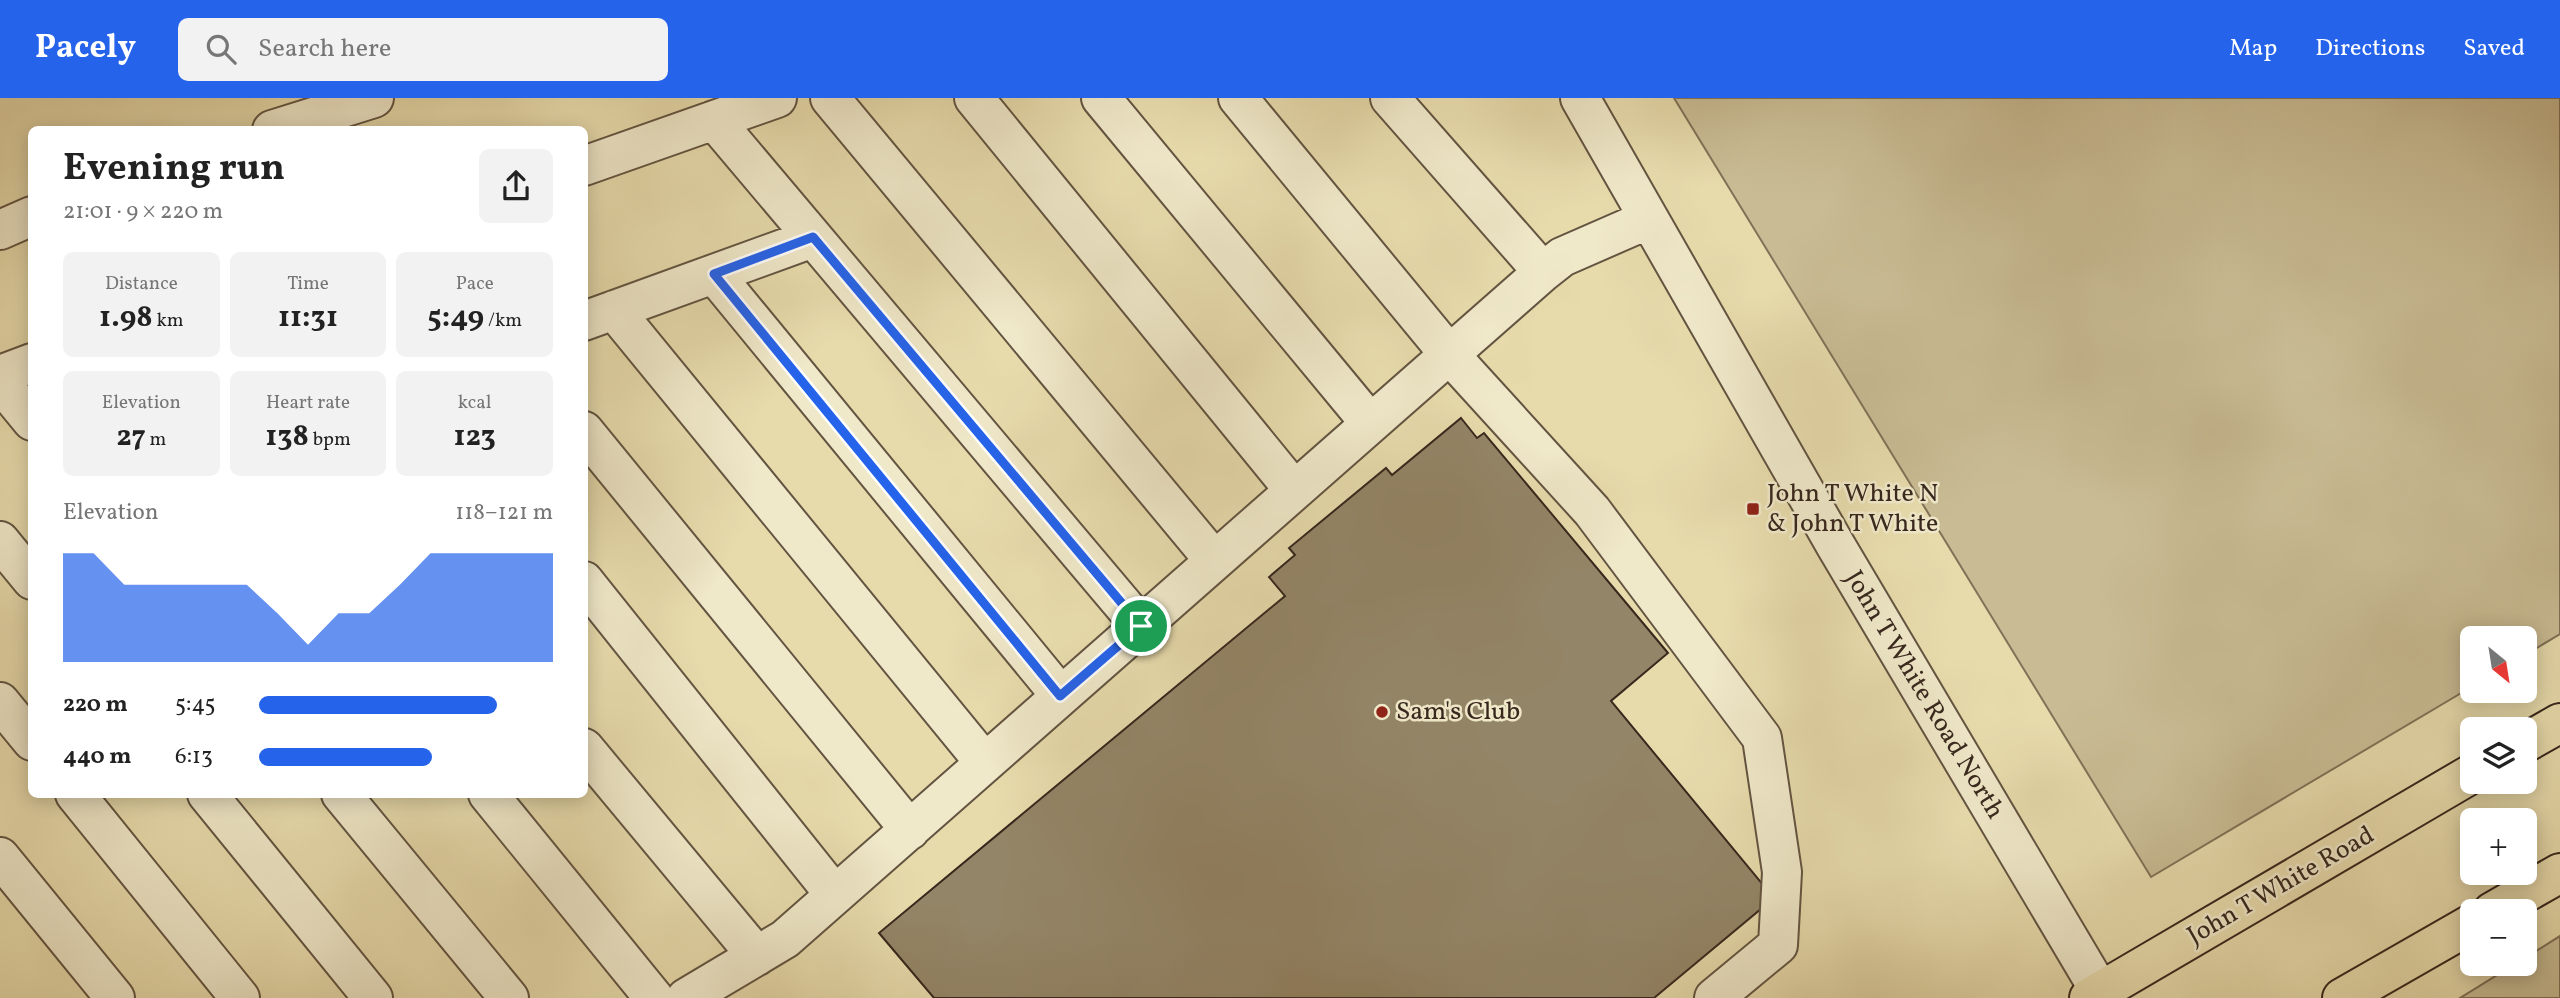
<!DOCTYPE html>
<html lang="en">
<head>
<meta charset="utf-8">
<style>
  :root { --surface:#fff; --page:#f2f2f2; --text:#222; --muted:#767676; --accent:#2563eb }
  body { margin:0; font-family:Vollkorn,serif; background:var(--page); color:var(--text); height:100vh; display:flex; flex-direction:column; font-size:26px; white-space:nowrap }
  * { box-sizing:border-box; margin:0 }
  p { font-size:23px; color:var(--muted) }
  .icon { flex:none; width:38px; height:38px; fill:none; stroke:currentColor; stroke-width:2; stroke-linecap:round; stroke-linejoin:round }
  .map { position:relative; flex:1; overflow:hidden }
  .details { position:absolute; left:28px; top:28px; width:560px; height:672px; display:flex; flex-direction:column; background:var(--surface); border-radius:10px; box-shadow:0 4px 18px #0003 }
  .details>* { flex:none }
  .needle { width:46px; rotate:150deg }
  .buttons { position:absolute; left:2460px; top:528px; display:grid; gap:14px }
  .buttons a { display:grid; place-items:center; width:77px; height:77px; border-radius:10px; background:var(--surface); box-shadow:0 4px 18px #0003; font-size:35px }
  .pin { position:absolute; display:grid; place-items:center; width:60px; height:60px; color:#fff; margin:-30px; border:4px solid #fff; border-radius:50%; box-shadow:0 2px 7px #0007 }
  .round { display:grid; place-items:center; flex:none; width:74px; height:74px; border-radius:10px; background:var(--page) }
  .overview { display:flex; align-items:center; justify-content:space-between; height:119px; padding:0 35px }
  h1 { font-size:38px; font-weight:700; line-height:52px }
  .stats { display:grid; grid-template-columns:repeat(3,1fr); gap:10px; height:119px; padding:7px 35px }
  .stats div { display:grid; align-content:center; border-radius:10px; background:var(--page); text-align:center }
  .stats b { font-size:30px; font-weight:700 }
  .stats small { font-size:19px; font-weight:400 }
  .stats p { font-size:19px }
  .chart { height:196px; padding:14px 35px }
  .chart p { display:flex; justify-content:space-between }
  .chart svg { width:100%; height:126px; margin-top:7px; fill:var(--accent); opacity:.7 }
  ul { padding:0 35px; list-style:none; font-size:23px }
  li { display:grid; grid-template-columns:112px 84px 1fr; align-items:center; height:52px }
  li i { height:18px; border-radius:9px; background:var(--accent) }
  header { display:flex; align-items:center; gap:42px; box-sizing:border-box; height:98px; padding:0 35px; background:var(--accent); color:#fff }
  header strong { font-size:33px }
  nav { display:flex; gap:38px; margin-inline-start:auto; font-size:24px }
  .search { width:490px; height:63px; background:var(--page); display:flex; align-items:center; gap:18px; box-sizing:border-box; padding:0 24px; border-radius:10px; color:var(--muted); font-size:26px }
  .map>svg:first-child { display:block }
</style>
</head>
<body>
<header>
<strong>Pacely</strong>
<div class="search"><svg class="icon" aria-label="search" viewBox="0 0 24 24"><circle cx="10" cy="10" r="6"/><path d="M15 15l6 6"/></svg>Search here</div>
<nav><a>Map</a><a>Directions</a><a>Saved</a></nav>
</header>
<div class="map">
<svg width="2560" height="900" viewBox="0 0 2560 900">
  <rect width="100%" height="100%" fill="#e7dbac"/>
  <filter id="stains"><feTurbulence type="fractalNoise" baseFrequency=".00286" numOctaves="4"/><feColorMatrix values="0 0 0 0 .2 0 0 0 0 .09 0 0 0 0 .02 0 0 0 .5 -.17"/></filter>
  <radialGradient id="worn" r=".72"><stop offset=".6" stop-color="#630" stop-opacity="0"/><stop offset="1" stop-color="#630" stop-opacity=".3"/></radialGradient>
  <!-- green -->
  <path fill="#c9bc94" stroke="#807258" stroke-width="2" d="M 1674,0 L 2560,0 L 2560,536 L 2525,557 L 2525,541 L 2473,541 L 2473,588 L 2151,779 Z
    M 2560,838 L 2560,900 L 2460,900 L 2515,866 L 2525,866 L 2525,860 Z"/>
  <!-- building -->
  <path fill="#938567" stroke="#37271d" stroke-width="2" d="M 1461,320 L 1477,340 L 1484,335 L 1668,555 L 1611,603 L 1774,800 L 1654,900 L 934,900 L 879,835 L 1285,498 L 1269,479 L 1295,457 L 1289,450 L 1386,370 L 1392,377 Z"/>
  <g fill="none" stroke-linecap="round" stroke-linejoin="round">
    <!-- minor casing -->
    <g stroke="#635441" stroke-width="42">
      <path id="minor" d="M 830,0 L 1214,462
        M 974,0 L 1294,392
        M 1101,0 L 1370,325
        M 1238,0 L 1449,256 L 1592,413 L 1762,640 L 1782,774 L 1778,847 L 1714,900
        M 1390,0 L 1543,174
        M 1580,0 L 1836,448 L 2104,900
        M 714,22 L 1141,528
        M 272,32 L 374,0
        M 584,68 L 777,0
        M 0,132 L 32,118
        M 714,176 L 1061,598
        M 614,212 L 985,665
        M 584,223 L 813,140
        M 0,277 L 32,265
        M 0,284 L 32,323
        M 584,333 L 910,732
        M 0,443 L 32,482
        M 584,483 L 835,797
        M 0,604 L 32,643
        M 584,650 L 757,858
        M 75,696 L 240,900
        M 207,696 L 373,900
        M 341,696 L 509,900
        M 488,696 L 654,900
        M 0,759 L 115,900
        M 686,900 L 785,841 L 1543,174 L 1562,159 L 1649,121"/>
    </g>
    <!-- major casing -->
    <g stroke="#37271d" stroke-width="42">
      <path id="major" d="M 2525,645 L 2560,625
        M 2492,814 L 2560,775
        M 2089,900 L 2473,675
        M 2342,900 L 2473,825"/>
    </g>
    <!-- minor -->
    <use href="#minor" stroke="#efe8c9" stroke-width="38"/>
    <!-- major -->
    <use href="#major" stroke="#e7dbac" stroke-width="38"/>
  </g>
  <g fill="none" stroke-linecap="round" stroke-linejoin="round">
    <!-- route casing -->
    <g stroke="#fff" stroke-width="14">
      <path id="route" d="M 813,139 L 1141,528 L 1060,598 L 714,176 Z"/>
    </g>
    <!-- route -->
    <use href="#route" stroke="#2563eb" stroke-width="9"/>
  </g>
  <!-- markers -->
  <g fill="#8f2418" stroke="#efe8c9" stroke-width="2.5">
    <rect x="1746" y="404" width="14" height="14" rx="3.5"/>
    <circle cx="1382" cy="614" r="7"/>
  </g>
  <g text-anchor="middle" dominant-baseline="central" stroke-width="5" stroke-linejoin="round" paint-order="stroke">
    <!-- poi labels -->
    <g font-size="26" fill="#37271d" stroke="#efe8c9" text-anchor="start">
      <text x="1767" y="396">John T White N<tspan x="1767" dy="30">&amp; John T White</tspan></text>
      <text x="1396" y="614">Sam's Club</text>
    </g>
    <!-- street labels -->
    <g font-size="26" fill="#37271d" stroke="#efe8c9">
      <text transform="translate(1924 597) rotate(59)">John T White Road North</text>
      <text transform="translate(2281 788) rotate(-30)">John T White Road</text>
    </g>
  </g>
  <rect width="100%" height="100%" filter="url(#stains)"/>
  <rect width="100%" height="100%" fill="url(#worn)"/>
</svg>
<div class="buttons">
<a><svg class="needle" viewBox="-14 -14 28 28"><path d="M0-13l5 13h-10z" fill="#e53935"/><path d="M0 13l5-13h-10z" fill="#767676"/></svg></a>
<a><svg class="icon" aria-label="layers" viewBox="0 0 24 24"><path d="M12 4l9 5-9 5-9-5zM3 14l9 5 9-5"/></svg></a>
<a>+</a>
<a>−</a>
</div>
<div class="pin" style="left:1141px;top:528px;background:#1e9e55"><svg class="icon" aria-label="arrive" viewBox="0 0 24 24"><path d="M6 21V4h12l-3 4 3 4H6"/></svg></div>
<section class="details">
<div class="overview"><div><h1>Evening run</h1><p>21:01 · 9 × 220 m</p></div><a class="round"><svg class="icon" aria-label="share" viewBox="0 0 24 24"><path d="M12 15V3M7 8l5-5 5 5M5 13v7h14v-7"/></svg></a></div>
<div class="stats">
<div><p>Distance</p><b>1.98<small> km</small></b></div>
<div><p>Time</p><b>11:31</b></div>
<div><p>Pace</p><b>5:49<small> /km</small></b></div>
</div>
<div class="stats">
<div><p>Elevation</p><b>27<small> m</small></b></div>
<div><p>Heart rate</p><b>138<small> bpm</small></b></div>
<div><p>kcal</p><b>123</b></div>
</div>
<div class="chart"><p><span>Elevation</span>118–121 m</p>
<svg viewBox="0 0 160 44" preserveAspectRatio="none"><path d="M0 44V6L10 6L20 17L30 17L40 17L50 17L60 17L70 27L80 38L90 27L100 27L110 17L120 6L130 6L140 6L150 6L160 6V44z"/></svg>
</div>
<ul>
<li><b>220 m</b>5:45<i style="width:81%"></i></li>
<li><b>440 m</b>6:13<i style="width:59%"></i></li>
</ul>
</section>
</div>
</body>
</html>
